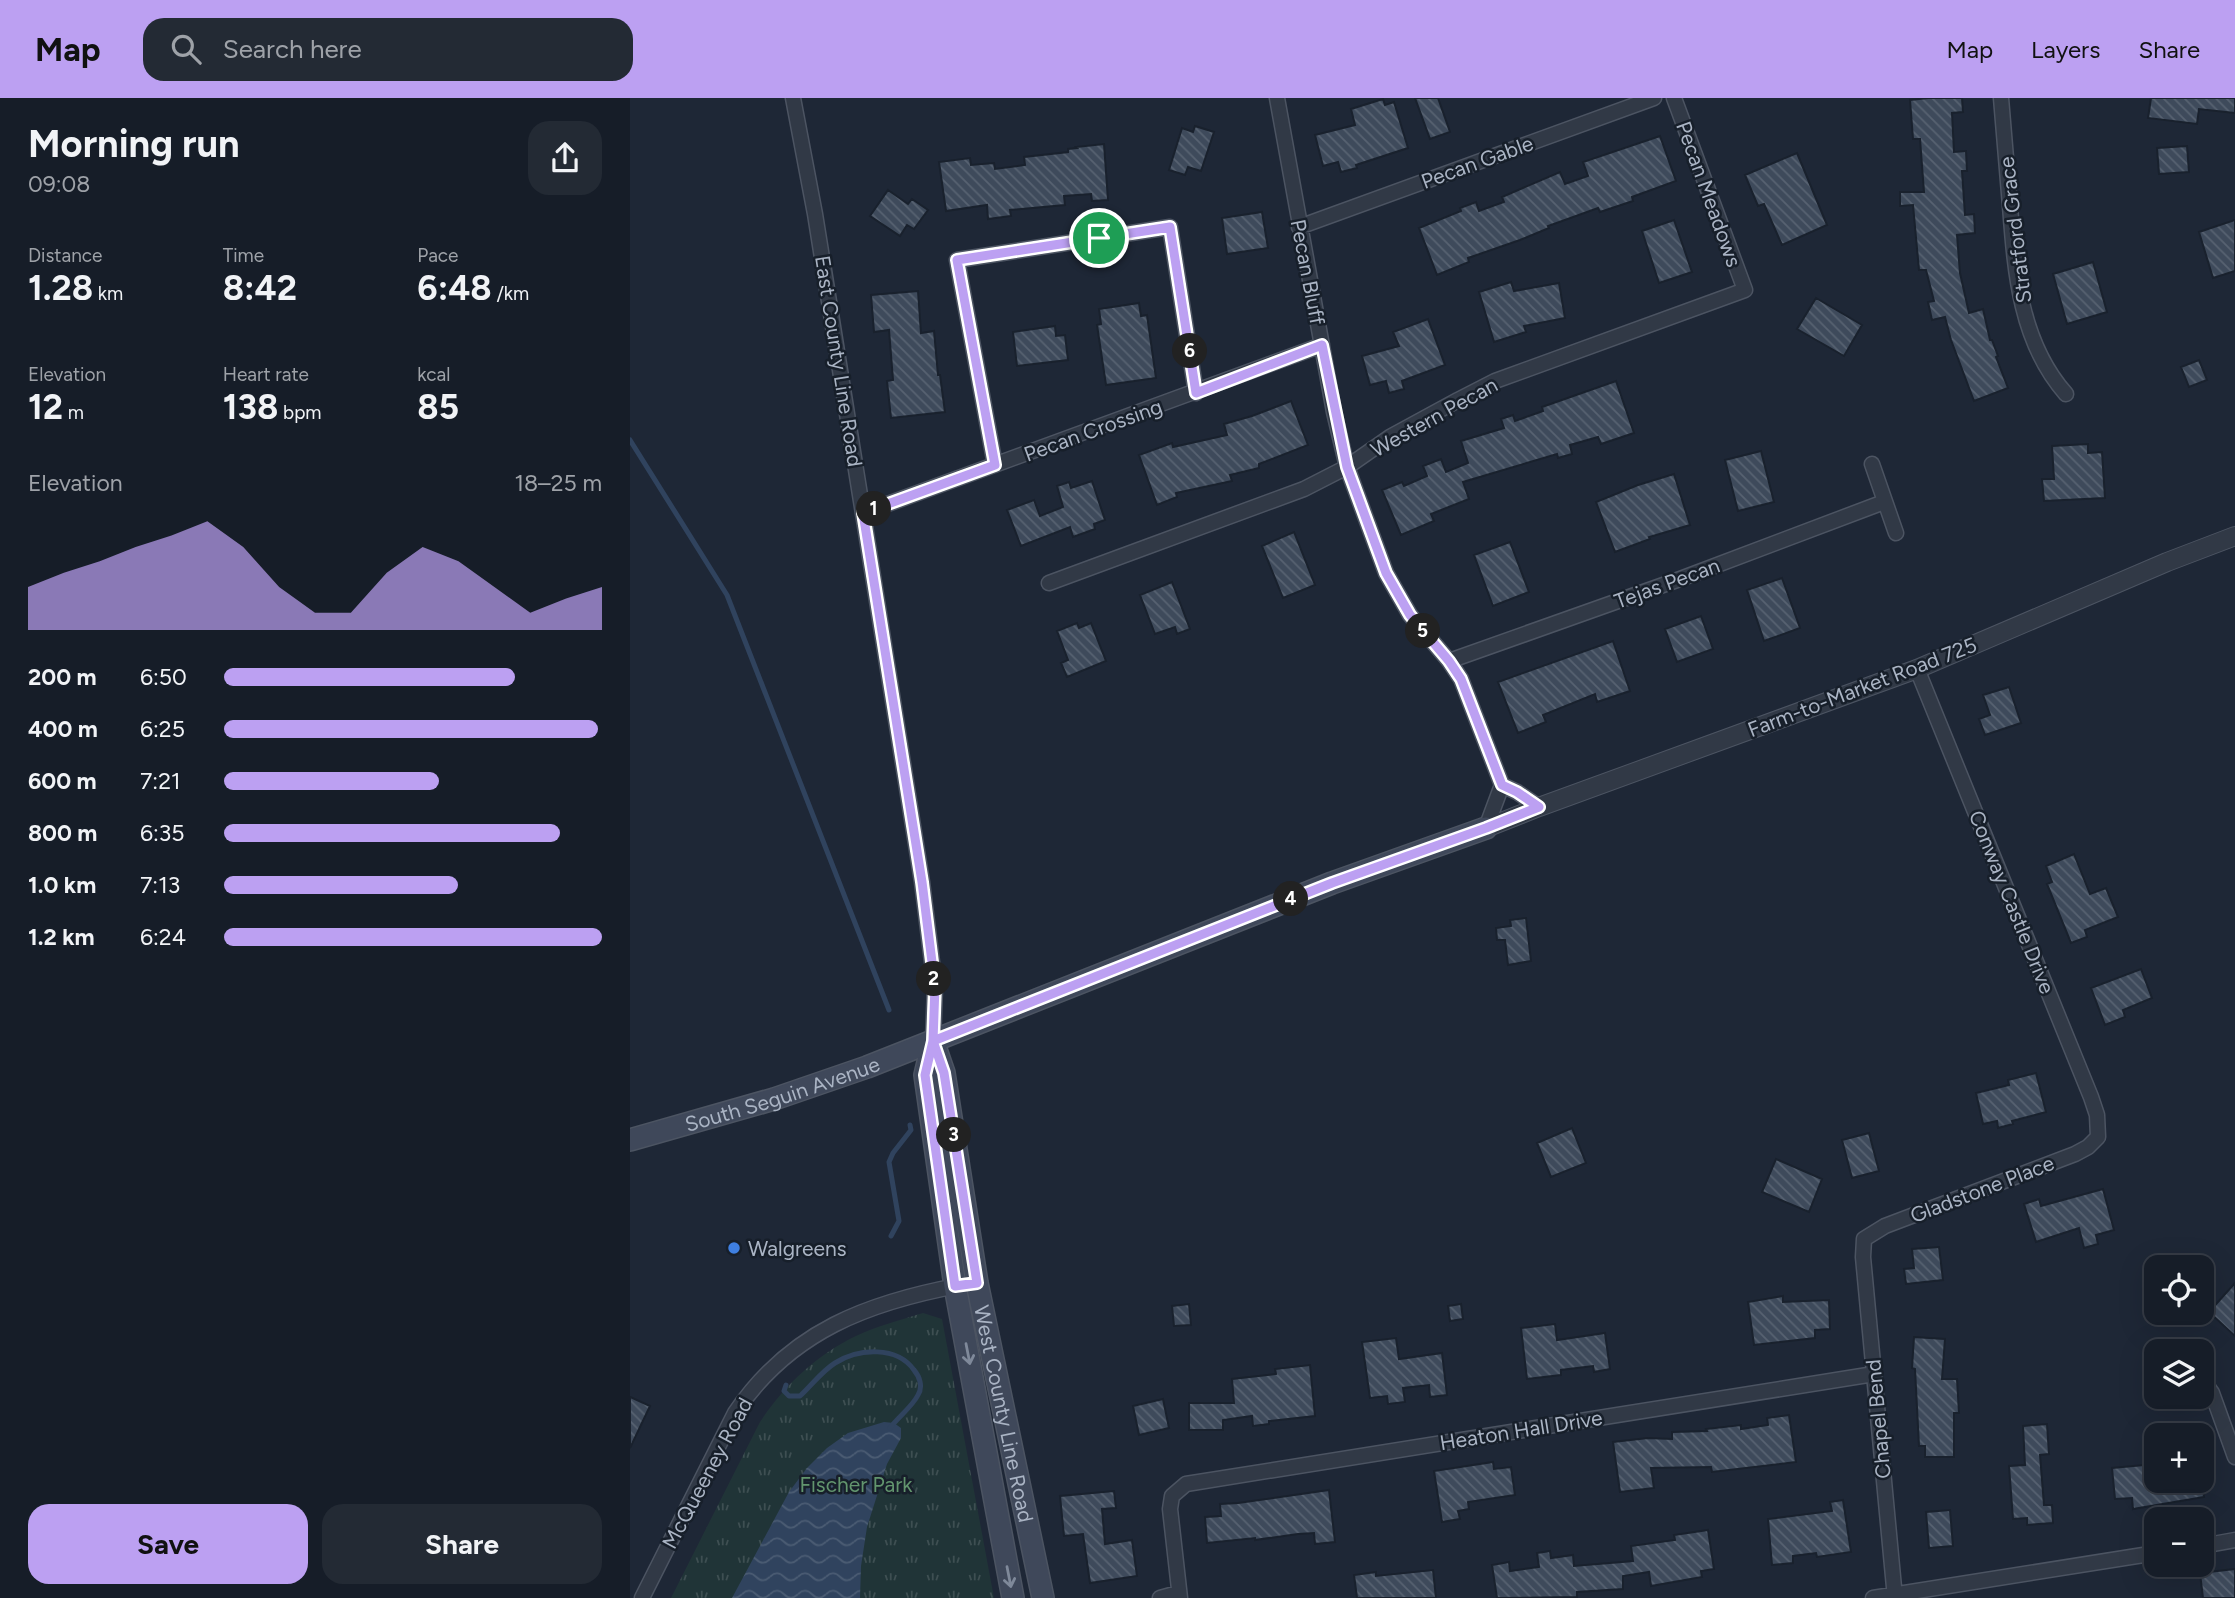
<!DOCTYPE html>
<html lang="en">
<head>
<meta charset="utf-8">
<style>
  :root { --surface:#161d28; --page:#232a34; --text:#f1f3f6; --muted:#9ea2a8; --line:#353b45; --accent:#bca0f2 }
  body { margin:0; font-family:Figtree,sans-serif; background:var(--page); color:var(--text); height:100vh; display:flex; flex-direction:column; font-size:26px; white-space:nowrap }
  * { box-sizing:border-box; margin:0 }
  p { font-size:23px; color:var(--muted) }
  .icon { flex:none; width:38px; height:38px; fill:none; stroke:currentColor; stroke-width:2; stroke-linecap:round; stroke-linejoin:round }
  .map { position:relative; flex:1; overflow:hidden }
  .drawer { display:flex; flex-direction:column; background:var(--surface); width:630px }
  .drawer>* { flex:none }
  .controls { position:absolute; left:1514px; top:1157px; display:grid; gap:14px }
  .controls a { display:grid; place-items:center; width:70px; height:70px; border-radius:14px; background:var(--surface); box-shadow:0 7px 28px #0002,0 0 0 2px var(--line); font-size:35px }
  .pin { position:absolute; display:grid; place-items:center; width:60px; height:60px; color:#fff; margin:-30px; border:4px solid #fff; border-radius:50%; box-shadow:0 2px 7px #0007 }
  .km { position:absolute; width:35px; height:35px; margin:-18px; border-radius:50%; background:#222; color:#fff; font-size:19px; line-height:35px; text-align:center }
  .round { display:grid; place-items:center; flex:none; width:74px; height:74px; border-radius:21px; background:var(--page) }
  .headline { display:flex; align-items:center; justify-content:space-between; height:119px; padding:0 28px }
  h1 { font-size:38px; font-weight:700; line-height:52px }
  .metrics { display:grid; grid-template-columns:repeat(3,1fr); gap:10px; height:119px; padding:7px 28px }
  .metrics div { display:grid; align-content:center }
  .metrics b { font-size:35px; font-weight:700 }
  .metrics small { font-size:19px; font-weight:400 }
  .metrics p { font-size:19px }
  .chart { height:196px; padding:14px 28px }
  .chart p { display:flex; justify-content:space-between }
  .chart svg { width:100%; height:126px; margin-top:7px; fill:var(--accent); opacity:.7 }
  .primary-button { display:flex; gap:14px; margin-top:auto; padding:14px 28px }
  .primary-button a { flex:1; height:80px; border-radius:21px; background:var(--accent); color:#111; font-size:28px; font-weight:700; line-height:80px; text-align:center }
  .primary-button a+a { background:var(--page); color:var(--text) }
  ul { padding:0 28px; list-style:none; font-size:23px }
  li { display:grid; grid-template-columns:112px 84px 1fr; align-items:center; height:52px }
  li i { height:18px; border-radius:9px; background:var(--accent) }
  header { display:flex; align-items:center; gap:42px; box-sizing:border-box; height:98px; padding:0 35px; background:var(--accent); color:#111 }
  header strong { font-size:33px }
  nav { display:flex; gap:38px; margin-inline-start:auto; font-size:24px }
  .search { width:490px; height:63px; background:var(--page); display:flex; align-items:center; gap:18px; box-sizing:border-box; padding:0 24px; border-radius:21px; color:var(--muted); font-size:26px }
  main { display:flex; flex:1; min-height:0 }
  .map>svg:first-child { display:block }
</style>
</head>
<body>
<header>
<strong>Map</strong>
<div class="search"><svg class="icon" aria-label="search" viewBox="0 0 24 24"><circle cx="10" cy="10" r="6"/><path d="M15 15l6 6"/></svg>Search here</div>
<nav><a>Map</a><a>Layers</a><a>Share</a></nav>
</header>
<main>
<section class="drawer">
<div class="headline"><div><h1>Morning run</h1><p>09:08</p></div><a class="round"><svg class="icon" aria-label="share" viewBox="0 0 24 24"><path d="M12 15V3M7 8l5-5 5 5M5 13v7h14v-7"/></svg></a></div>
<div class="metrics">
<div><p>Distance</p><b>1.28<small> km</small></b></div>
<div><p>Time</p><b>8:42</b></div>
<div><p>Pace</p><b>6:48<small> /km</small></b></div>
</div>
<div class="metrics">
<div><p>Elevation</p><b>12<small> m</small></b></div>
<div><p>Heart rate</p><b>138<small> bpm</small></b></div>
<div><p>kcal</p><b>85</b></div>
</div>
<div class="chart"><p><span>Elevation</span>18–25 m</p>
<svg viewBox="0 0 160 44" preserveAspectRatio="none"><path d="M0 44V29L10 24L20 20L30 15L40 11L50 6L60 15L70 29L80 38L90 38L100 24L110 15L120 20L130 29L140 38L150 33L160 29V44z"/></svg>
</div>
<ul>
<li><b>200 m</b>6:50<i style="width:77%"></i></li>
<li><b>400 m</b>6:25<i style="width:99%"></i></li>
<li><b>600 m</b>7:21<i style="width:57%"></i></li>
<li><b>800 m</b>6:35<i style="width:89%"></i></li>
<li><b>1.0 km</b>7:13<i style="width:62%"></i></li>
<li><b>1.2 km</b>6:24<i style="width:100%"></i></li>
</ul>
<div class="primary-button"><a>Save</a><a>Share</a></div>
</section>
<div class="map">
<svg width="1605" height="1500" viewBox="0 0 1605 1500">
  <defs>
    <pattern id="park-tufts" width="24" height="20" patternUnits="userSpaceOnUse" patternTransform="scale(1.75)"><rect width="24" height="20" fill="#203437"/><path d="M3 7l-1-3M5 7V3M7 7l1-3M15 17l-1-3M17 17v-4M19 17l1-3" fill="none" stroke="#3e4f52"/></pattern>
    <pattern id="water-waves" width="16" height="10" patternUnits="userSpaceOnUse" patternTransform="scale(1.75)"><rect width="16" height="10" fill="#30435e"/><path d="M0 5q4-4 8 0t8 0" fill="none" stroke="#4b5c73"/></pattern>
    <pattern id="building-back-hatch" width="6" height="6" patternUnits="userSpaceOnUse" patternTransform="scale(1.75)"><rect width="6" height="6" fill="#3e4a5b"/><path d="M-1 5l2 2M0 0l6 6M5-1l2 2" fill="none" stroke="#576271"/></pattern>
  </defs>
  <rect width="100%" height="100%" fill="#1e2736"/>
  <!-- park -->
  <path fill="url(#park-tufts)" d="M 293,1215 L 312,1221 L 364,1500 L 41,1500 L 130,1324 C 154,1288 186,1257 226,1238 C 246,1228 271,1222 293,1215 Z"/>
  <!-- water -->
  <path fill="url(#water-waves)" d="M 254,1324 L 264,1325 L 271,1330 L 271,1340 L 257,1366 L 237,1429 L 231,1468 L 230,1500 L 102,1500 L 159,1394 L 177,1370 L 197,1350 L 218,1335 Z"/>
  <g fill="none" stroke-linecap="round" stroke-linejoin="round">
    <!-- stream -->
    <path stroke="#30435e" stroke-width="5" d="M 0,342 L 97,497 L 259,912
      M 261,1138 L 269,1123 L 259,1064 L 263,1055 L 281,1032 L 280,1027
      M 156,1287 L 154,1293 L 159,1298 L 170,1298 C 181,1288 192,1273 205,1265 C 229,1250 267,1248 284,1272 C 290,1279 293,1289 288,1297 C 282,1309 268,1319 260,1330"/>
  </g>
  <!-- building -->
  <path fill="url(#building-back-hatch)" stroke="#19212d" stroke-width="2" d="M 785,0 L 808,0 L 820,34 L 800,41 Z
    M 1298,0 L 1332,0 L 1333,14 L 1322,15 L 1324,54 L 1336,53 L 1337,73 L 1332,73 L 1335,117 L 1344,116 L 1345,135 L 1327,137 L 1330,175 L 1339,215 L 1353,211 L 1360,242 L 1362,242 L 1368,258 L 1366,259 L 1378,290 L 1344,303 L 1321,242 L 1315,219 L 1302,222 L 1298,204 L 1304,203 L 1296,172 L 1289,172 L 1283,107 L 1270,108 L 1270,94 L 1294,94 L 1290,41 L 1283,41 L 1280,2 Z
    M 1521,0 L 1605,0 L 1605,15 L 1569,11 L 1567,26 L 1518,20 Z
    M 753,1 L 755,7 L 764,4 L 778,50 L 726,67 L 727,70 L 711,74 L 708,64 L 693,68 L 685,37 L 725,27 L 721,11 Z
    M 565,28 L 584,34 L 571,73 L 558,69 L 555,77 L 539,72 L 552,30 L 563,34 Z
    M 1030,38 L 1046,83 L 1002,99 L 1003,103 L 970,114 L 968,110 L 918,128 L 919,130 L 890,142 L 838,160 L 839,164 L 807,177 L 789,130 L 831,113 L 830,110 L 846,104 L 849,113 L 874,104 L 872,99 L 930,74 L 935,86 L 958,78 L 953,64 Z
    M 474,46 L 478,102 L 462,103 L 461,96 L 434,98 L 435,107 L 380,112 L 381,118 L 358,121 L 357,107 L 316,113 L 309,64 L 340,60 L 341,67 L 364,65 L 365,71 L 395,67 L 394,59 L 438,54 L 438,51 L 447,50 L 446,49 Z
    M 1557,48 L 1559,74 L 1529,76 L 1527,50 Z
    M 1167,55 L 1197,127 L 1152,147 L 1134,106 L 1128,108 L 1115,77 Z
    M 258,92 L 278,106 L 282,101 L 298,112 L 284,131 L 277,127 L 270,138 L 240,118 Z
    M 632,114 L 638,150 L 597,156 L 592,120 Z
    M 1044,122 L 1062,174 L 1029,185 L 1012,133 Z
    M 1605,122 L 1605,173 L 1583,180 L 1569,134 Z
    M 1463,164 L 1477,214 L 1437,226 L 1423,176 Z
    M 881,184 L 884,193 L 929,185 L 935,220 L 894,228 L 896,234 L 864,244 L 849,194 Z
    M 288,193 L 291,235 L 304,233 L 308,277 L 310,277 L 315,314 L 261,320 L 257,283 L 263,282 L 259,232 L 244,234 L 241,197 Z
    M 1186,200 L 1232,227 L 1214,258 L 1167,231 Z
    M 509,205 L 511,218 L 517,217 L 526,280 L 476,287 L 467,227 L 471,226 L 469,211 Z
    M 798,221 L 815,267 L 772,283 L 774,291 L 759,295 L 756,283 L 740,287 L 732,258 L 769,248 L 763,234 Z
    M 425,228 L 426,238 L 435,237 L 438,262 L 387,268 L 383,234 Z
    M 1569,262 L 1577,282 L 1559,289 L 1551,269 Z
    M 986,283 L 1004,335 L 971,346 L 968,339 L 940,347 L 942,356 L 928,360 L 927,356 L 833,384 L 839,401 L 801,416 L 804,423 L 771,437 L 752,392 L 772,384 L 774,388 L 797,378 L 793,368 L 811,361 L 816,374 L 838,365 L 831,343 L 874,330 L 871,321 L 883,317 L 885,323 L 913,313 L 912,309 Z
    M 661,303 L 678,347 L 629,366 L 629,370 L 600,377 L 602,383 L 546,395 L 547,399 L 527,407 L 509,357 L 542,345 L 543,349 L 597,337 L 594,326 L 622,318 Z
    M 1458,346 L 1458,355 L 1472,354 L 1475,400 L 1414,403 L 1412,381 L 1424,381 L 1422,348 Z
    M 1131,353 L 1144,404 L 1108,413 L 1095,362 Z
    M 1044,376 L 1060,427 L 1019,439 L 1020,441 L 985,454 L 966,404 L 1008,387 Z
    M 462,383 L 475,422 L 464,426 L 465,431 L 443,439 L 440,429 L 391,448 L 377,412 L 404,402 L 410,418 L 433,409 L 427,388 L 439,384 L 441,390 Z
    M 664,434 L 685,487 L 653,500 L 632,448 Z
    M 880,444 L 899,494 L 863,508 L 844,457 Z
    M 1152,480 L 1170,530 L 1134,543 L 1117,492 Z
    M 542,484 L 560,531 L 547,536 L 545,529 L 525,536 L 510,497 Z
    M 1071,518 L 1083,551 L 1047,564 L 1035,531 Z
    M 447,525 L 449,530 L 461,525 L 476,563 L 437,579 L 431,565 L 438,562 L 427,533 Z
    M 983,543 L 1000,593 L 967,604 L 965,596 L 913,617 L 916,624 L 888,635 L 868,584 Z
    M 1379,589 L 1391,625 L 1355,637 L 1349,621 L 1360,617 L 1353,597 Z
    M 1444,756 L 1460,796 L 1476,790 L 1488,819 L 1455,832 L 1457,839 L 1441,845 L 1417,786 L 1422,784 L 1416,768 Z
    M 896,820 L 901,863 L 878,867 L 875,842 L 867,842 L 866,830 L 881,828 L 880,822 Z
    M 1511,871 L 1522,900 L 1493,912 L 1495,919 L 1475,927 L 1461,890 Z
    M 1406,975 L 1416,1014 L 1382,1023 L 1383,1026 L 1368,1030 L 1367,1023 L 1353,1026 L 1346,995 L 1379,987 L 1378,982 Z
    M 942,1030 L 956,1065 L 921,1079 L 907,1045 Z
    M 1239,1035 L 1249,1073 L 1222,1080 L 1212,1042 Z
    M 1146,1061 L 1192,1081 L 1179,1114 L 1132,1094 Z
    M 1473,1091 L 1484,1132 L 1466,1137 L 1468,1146 L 1454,1150 L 1449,1130 L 1406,1144 L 1394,1106 L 1409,1101 L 1411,1108 Z
    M 1309,1149 L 1313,1182 L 1276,1186 L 1274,1171 L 1284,1170 L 1282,1151 Z
    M 1605,1185 L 1605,1238 L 1579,1214 Z
    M 1153,1198 L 1153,1204 L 1199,1202 L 1200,1231 L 1185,1232 L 1185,1240 L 1124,1247 L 1118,1204 Z
    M 559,1206 L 561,1227 L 544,1228 L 542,1208 Z
    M 831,1206 L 833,1221 L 820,1223 L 818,1208 Z
    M 925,1226 L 927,1242 L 975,1235 L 980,1271 L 964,1274 L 963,1268 L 931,1272 L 931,1277 L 897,1281 L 891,1230 Z
    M 1284,1239 L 1315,1241 L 1312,1281 L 1327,1281 L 1329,1315 L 1324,1315 L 1324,1359 L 1295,1359 L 1295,1348 L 1289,1348 L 1285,1271 L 1282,1270 Z
    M 766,1240 L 769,1261 L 812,1255 L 817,1297 L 800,1299 L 799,1287 L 773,1290 L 775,1304 L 758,1306 L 757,1298 L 740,1300 L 732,1244 Z
    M 680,1267 L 685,1318 L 639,1323 L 639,1326 L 623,1328 L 622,1318 L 593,1322 L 593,1332 L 559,1332 L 559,1305 L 604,1305 L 602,1281 L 646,1276 L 645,1271 Z
    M 0,1299 L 20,1308 L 0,1350 Z
    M 533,1301 L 539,1330 L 509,1337 L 503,1308 Z
    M 1159,1317 L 1166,1364 L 1082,1374 L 1081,1369 L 1021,1370 L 1024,1390 L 990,1394 L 983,1344 L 1018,1340 L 1042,1341 L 1042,1334 L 1077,1333 L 1076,1331 L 1111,1327 L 1111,1331 L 1138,1327 L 1137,1320 Z
    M 1417,1326 L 1419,1356 L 1410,1357 L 1414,1407 L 1422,1407 L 1423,1425 L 1397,1427 L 1397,1420 L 1383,1421 L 1379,1368 L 1395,1367 L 1393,1328 Z
    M 863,1364 L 864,1371 L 881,1369 L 885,1397 L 838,1404 L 839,1411 L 828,1413 L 830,1421 L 812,1424 L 804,1373 Z
    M 1514,1367 L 1516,1382 L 1572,1382 L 1574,1399 L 1503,1411 L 1502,1400 L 1485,1401 L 1482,1370 Z
    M 699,1392 L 705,1444 L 685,1446 L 684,1435 L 668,1436 L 625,1442 L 625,1440 L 577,1445 L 575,1419 L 591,1418 L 590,1406 L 608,1405 Z
    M 484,1393 L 486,1410 L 472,1411 L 475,1446 L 502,1442 L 507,1478 L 460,1485 L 453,1436 L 434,1438 L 430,1398 Z
    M 1213,1402 L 1221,1454 L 1187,1459 L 1186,1455 L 1163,1458 L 1163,1465 L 1142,1467 L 1138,1421 L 1202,1413 L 1200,1404 Z
    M 1320,1412 L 1323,1448 L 1299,1450 L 1296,1414 Z
    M 1078,1432 L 1084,1471 L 1071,1473 L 1072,1479 L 1021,1488 L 1019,1474 L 993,1478 L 993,1491 L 947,1494 L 947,1499 L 867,1500 L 862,1467 L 879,1464 L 880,1473 L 909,1469 L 907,1455 L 920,1453 L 921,1460 L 943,1457 L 944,1468 L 1003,1463 L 1001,1448 L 1045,1442 L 1044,1437 Z
    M 1605,1471 L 1605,1500 L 1573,1500 L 1570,1475 Z
    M 803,1472 L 806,1500 L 727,1500 L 724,1477 L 746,1474 L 746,1478 Z"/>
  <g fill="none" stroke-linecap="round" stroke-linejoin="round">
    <!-- minor casing -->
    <g stroke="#4c5462" stroke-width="17">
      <path id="minor" d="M 163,0 L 185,116 L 292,784 L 305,888 L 303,943
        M 647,0 L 704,314 L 717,369 L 756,475 L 780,517 L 819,563 L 831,581 L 872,687 L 856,730
        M 1371,0 C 1374,36 1377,72 1380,108 C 1385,174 1390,244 1436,296
        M 669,129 L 1024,0
        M 1242,366 L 1266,435
        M 365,367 L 327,162 L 540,129 L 566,295
        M 233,415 L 692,247
        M 419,485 L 674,391 L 717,369 L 760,339 L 828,302 L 865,283 L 1115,192 L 1044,0
        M 819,563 L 1050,481 L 1254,404
        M 872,687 L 887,694 L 909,709
        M 1572,1281 L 1582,1295 L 1605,1359
        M 1572,1448 L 1605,1442
        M 12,1500 L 105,1315 C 160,1233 239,1204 332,1187
        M 530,1500 L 548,1495
        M 550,1500 L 540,1411 L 542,1398 L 556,1386 L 1244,1276
        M 1243,1500 L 1526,1455
        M 1265,1500 L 1233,1159 L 1234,1141 L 1255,1128 L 1445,1056 L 1458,1049 L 1468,1039 L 1467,1017 L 1461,999 L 1287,571"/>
    </g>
    <!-- tertiary casing -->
    <g stroke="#4c5462" stroke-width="20">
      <path id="tertiary" d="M 856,730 L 909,709 L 1287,571 L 1537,464 L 1605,438"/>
    </g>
    <!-- secondary casing -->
    <g stroke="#4c5462" stroke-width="24">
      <g id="secondary">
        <path id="s1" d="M 303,943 L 314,975 L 347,1185 L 413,1500"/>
        <path d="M 303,943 L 295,977 L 325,1188 L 383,1500"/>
        <path id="s2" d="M 0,1042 L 144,1001 L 237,969 L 702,785 L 856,730"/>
      </g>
    </g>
    <!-- minor -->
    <use href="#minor" stroke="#313946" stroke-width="14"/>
    <!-- tertiary -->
    <use href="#tertiary" stroke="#313946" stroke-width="18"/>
    <!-- secondary -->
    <use href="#secondary" stroke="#3f485a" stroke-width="21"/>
  </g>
  <!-- one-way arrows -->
  <defs><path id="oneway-shaft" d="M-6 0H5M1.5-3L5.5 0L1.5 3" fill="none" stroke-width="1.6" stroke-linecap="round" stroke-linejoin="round" transform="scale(1.75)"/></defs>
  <g stroke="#7f899a">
    <use href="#oneway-shaft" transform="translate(338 1256) rotate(79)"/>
    <use href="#oneway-shaft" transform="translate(379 1479) rotate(79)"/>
  </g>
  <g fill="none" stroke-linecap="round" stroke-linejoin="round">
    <!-- route casing -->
    <g stroke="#fff" stroke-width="14">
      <path id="route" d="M 469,140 L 327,162 L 365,367 L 233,415 L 292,784 L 305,888 L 303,943 L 295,977 L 325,1188 L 347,1185 L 314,975 L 303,943 L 702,785 L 856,730 L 909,709 L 887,694 L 872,687 L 831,581 L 819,563 L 780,517 L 756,475 L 717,369 L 692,247 L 566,295 L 540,129 L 469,140"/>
    </g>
    <!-- route -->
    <use href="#route" stroke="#bca0f2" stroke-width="9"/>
  </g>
  <!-- markers -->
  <circle fill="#3f7fe0" stroke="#171f2a" stroke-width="2.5" cx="104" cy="1150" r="7"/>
  <g text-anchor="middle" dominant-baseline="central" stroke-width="5" stroke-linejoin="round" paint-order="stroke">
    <!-- street labels -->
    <g font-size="21" fill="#aab4c4" stroke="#171f2a">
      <text transform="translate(847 64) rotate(-20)">Pecan Gable</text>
      <text transform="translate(1079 96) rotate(70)">Pecan Meadows</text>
      <text transform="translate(1385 132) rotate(-97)">Stratford Grace</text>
      <text transform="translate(678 174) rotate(79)">Pecan Bluff</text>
      <text transform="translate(209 263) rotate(81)">East County Line Road</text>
      <text transform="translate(804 319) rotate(-29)">Western Pecan</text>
      <text transform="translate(463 332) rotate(-20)">Pecan Crossing</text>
      <text transform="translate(1037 485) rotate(-20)">Tejas Pecan</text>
      <text transform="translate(1232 589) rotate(-21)">Farm-to-Market Road 725</text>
      <text transform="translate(1382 804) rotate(68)">Conway Castle Drive</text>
      <text stroke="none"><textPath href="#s2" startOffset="159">South Seguin Avenue</textPath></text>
      <text transform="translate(1352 1091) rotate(-21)">Gladstone Place</text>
      <text stroke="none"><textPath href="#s1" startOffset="380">West County Line Road</textPath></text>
      <text transform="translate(1248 1321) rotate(-95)">Chapel Bend</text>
      <text transform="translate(891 1332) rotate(-9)">Heaton Hall Drive</text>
      <text transform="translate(77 1375) rotate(-62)">McQueeney Road</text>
    </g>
    <!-- poi labels -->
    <g font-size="21" fill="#aab4c4" stroke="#171f2a" text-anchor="start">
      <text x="118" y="1150">Walgreens</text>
    </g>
    <!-- park labels -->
    <g font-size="21" fill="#62956e" stroke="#171f2a">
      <text x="226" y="1386">Fischer Park</text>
    </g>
  </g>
</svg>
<div class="controls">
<a><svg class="icon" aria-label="locate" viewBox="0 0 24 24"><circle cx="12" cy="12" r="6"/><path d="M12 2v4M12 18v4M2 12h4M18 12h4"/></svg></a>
<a><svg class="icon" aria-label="layers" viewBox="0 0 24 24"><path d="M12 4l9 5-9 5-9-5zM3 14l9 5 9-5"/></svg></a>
<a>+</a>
<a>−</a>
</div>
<div class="pin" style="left:469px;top:140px;background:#1e9e55"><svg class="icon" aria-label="arrive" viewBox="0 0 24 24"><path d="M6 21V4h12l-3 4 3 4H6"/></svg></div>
<b class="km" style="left:244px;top:411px">1</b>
<b class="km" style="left:304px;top:881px">2</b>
<b class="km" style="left:324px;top:1037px">3</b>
<b class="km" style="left:661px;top:801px">4</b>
<b class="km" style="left:793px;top:533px">5</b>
<b class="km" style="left:560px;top:253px">6</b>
</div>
</main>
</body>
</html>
